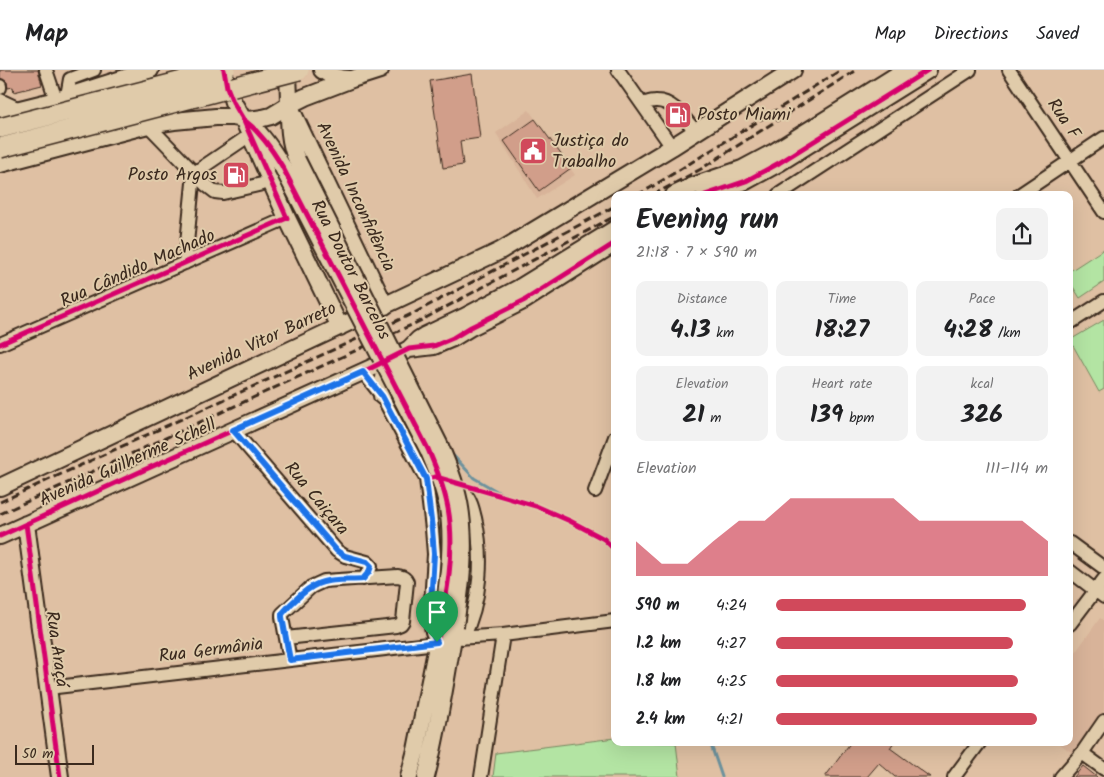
<!DOCTYPE html>
<html lang="en">
<head>
<meta charset="utf-8">
<style>
  :root { --surface:#fff; --page:#f2f2f2; --text:#202124; --muted:#757577; --line:#e0e0e0; --accent:#d1495b }
  body { margin:0; font-family:Kalam,sans-serif; background:var(--page); color:var(--text); height:100vh; display:flex; flex-direction:column; font-size:19px; white-space:nowrap }
  * { box-sizing:border-box; margin:0 }
  p { font-size:16px; color:var(--muted) }
  .icon { flex:none; width:28px; height:28px; fill:none; stroke:currentColor; stroke-width:2; stroke-linecap:round; stroke-linejoin:round }
  .map { position:relative; flex:1; overflow:hidden }
  .details { position:absolute; left:611px; top:121px; width:462px; height:555px; display:flex; flex-direction:column; background:var(--surface); border-radius:10px; box-shadow:0 5px 20px #0002 }
  .details>* { flex:none }
  .scale { position:absolute; left:15px; bottom:12px; width:79px; box-sizing:border-box; padding-left:5px; border:2px solid #3b2a1e; border-top:0; font-size:14px; line-height:18px; white-space:nowrap; color:#3b2a1e; -webkit-text-stroke:4px #e0cbaa; paint-order:stroke }
  .pin { position:absolute; display:grid; place-items:center; width:42px; height:42px; color:#fff; margin:-51px -21px; border-radius:50% 50% 50% 0; rotate:-45deg; box-shadow:0 0 5px #0007 }
  .pin .icon { rotate:45deg }
  .round { display:grid; place-items:center; flex:none; width:52px; height:52px; border-radius:10px; background:var(--page) }
  .head { display:flex; align-items:center; justify-content:space-between; height:85px; padding:0 25px }
  h1 { font-size:28px; font-weight:700; line-height:38px }
  .metrics { display:grid; grid-template-columns:repeat(3,1fr); gap:8px; height:85px; padding:5px 25px }
  .metrics div { display:grid; align-content:center; border-radius:10px; background:var(--page); text-align:center }
  .metrics b { font-size:25px; font-weight:700 }
  .metrics small { font-size:14px; font-weight:400 }
  .metrics p { font-size:14px }
  .chart { height:140px; padding:10px 25px }
  .chart p { display:flex; justify-content:space-between }
  .chart svg { width:100%; height:90px; margin-top:5px; fill:var(--accent); opacity:.7 }
  ul { padding:0 25px; list-style:none; font-size:16px }
  li { display:grid; grid-template-columns:80px 60px 1fr; align-items:center; height:38px }
  li i { height:12px; border-radius:6px; background:var(--accent) }
  header { display:flex; align-items:center; gap:30px; box-sizing:border-box; height:70px; padding:0 25px; background:var(--surface); border-bottom:1px solid var(--line) }
  header strong { font-size:24px }
  nav { display:flex; gap:28px; margin-inline-start:auto; font-size:18px }
  .map>svg:first-child { display:block }
</style>
</head>
<body>
<header>
<strong>Map</strong>
<nav><a>Map</a><a>Directions</a><a>Saved</a></nav>
</header>
<div class="map">
<svg width="1104" height="707" viewBox="0 0 1104 707">
  <rect width="100%" height="100%" fill="#dfc0a3"/>
  <filter id="ink" filterUnits="userSpaceOnUse"><feTurbulence type="fractalNoise" baseFrequency=".02" numOctaves="2"/><feDisplacementMap in="SourceGraphic" scale="10" xChannelSelector="R" yChannelSelector="G"/><feConvolveMatrix kernelMatrix="1 2 1 2 8 2 1 2 1" color-interpolation-filters="sRGB"/></filter>
  <g filter="url(#ink)">
    <!-- built -->
    <path fill="#d8b399" d="M 529,40 L 575,105 L 537,129 L 496,63 Z
      M 1100,548 L 1104,551 L 1104,641 L 1072,683 L 1059,673 L 1070,672 L 1070,590 Z"/>
    <!-- green -->
    <path fill="#b3e4a3" stroke="#778760" d="M 1104,179 L 1104,212 L 1080,228 L 1070,212 L 1070,201 Z
      M 1104,250 L 1104,319 L 1099,322 L 1070,270 Z
      M 615,668 L 615,672 L 676,673 L 680,707 L 493,707 L 496,683 Z"/>
    <g fill="none" stroke-linecap="round" stroke-linejoin="round">
      <!-- stream -->
      <path stroke="#6d929d" stroke-width="3" d="M 450,382 L 474,408 L 500,423 L 536,436 L 570,451 L 604,469 L 615,480
        M 710,672 L 722,707"/>
    </g>
    <!-- building -->
    <path fill="#d19e8a" stroke="#3b2a1e" d="M 0,0 L 38,0 L 42,15 L 14,22 L 13,17 L 8,18 L 7,12 L 0,8 Z
      M 472,4 L 480,68 L 460,71 L 463,95 L 443,98 L 430,11 Z
      M 535,49 L 571,98 L 539,121 L 504,71 Z
      M 851,672 L 894,672 L 890,678 L 930,707 L 895,707 L 879,693 L 867,707 L 825,707 Z
      M 1083,696 L 1097,707 L 1074,707 Z"/>
    <g fill="none" stroke-linecap="round" stroke-linejoin="round">
      <!-- minor casing -->
      <g stroke="#3b2a1e" stroke-width="16">
        <path id="minor" d="M 46,0 L 56,30
          M 618,0 L 672,77
          M 1009,0 L 1104,142
          M 0,16 L 0,18
          M 67,26 L 70,9 L 94,0
          M 0,30 L 19,39
          M 642,34 C 646,33 651,31 655,31 C 673,30 685,49 696,62
          M 148,55 L 206,115 L 215,122 L 223,123 L 271,112
          M 778,125 L 970,0
          M 1019,125 L 1104,68
          M 185,193 L 194,103 L 250,65
          M 1070,253 L 1104,231
          M 0,274 L 287,148
          M 233,360 L 337,481 L 345,486 L 367,492 L 371,496 L 369,502 L 363,509
          M 452,415 C 456,417 461,420 465,424 C 471,430 473,440 475,448 C 484,487 481,532 463,568
          M 595,421 L 615,367
          M 1070,473 L 1104,498
          M 1070,501 L 1104,527
          M 1070,554 L 1104,509
          M 286,568 L 396,556 L 401,554 L 403,551 L 407,512 C 405,507 402,507 398,506 L 324,511 L 311,517 L 282,544 L 282,547 L 290,590
          M 457,568 L 503,565 L 615,551
          M 48,618 L 437,573 L 432,562 L 430,550 L 434,484 L 432,459 L 426,409 L 382,326 L 363,302
          M 1082,683 L 1104,699
          M 481,707 L 503,565
          M 954,707 L 980,672
          M 1061,707 L 1082,683 L 1104,651"/>
      </g>
      <!-- major casing -->
      <g stroke="#3b2a1e" stroke-width="20">
        <path id="major" d="M 287,0 C 292,30 284,62 297,90
          M 322,0 C 331,7 339,9 350,9
          M 225,7 L 233,32 L 243,49 L 287,148 L 340,257
          M 289,35 L 385,236
          M 0,44 L 56,30 L 150,0
          M 251,55 C 264,67 273,81 282,96
          M 0,94 L 148,55 L 174,51 L 216,47 L 233,47 L 250,50 L 263,48 L 271,46 L 289,35 L 305,27 L 352,9 L 380,0
          M 674,125 L 693,116 L 742,99 L 774,82 L 905,0
          M 705,125 L 746,111 L 779,93 L 928,0
          M 409,279 L 434,276 L 453,268 L 471,257 L 525,230 L 615,173
          M 382,326 L 386,291
          M 0,417 L 500,181 L 672,77 L 793,0
          M 26,454 L 60,707
          M 0,466 L 391,289 L 409,279 L 419,269 L 424,266 L 464,247 L 519,218 L 615,159
          M 409,707 L 416,680 L 443,546
          M 426,707 C 439,657 446,607 455,556"/>
      </g>
      <!-- minor -->
      <use href="#minor" stroke="#e0cbaa" stroke-width="12"/>
      <!-- major -->
      <use href="#major" stroke="#e0cbaa" stroke-width="16"/>
      <!-- rail -->
      <path stroke="#3b2a1e" stroke-width="3" stroke-dasharray="8 4" stroke-linecap="butt" d="M 637,125 L 650,118 L 841,0
        M 653,125 L 701,99 L 856,0
        M 0,432 L 416,242 L 615,136
        M 0,444 L 420,251 L 615,146"/>
      <!-- major-bridge casing -->
      <g stroke="#3b2a1e" stroke-width="20" stroke-linecap="butt">
        <path id="major-bridge" d="M 297,90 L 439,374 C 447,393 455,412 459,432 C 467,474 461,515 455,556
          M 282,96 L 428,379 C 436,398 444,417 448,438 C 454,474 448,511 443,546"/>
      </g>
      <!-- highway-bridge casing -->
      <g stroke="#3b2a1e" stroke-width="22" stroke-linecap="butt">
        <path id="highway-bridge" d="M 0,58 L 225,0
          M 0,78 L 299,0"/>
      </g>
      <!-- major-bridge -->
      <use href="#major-bridge" stroke="#e0cbaa" stroke-width="16"/>
      <!-- highway-bridge -->
      <use href="#highway-bridge" stroke="#e0cbaa" stroke-width="19"/>
      <!-- cycleway casing -->
      <g stroke="#e0cbaa" stroke-width="8">
        <path id="cycleway" d="M 243,49 C 260,62 271,78 282,96 L 428,379 C 436,398 444,417 448,438 C 456,482 446,529 437,573
          M 705,125 L 746,111 L 779,93 L 928,0
          M 0,274 L 287,148 L 243,49 L 233,32 L 227,17 L 224,0
          M 26,454 L 60,707
          M 0,466 L 144,400 L 363,302 L 409,279 L 434,276 L 453,268 L 471,257 L 525,230 L 615,173
          M 437,573 L 432,562 L 430,550 L 434,484 L 432,459 L 426,409 L 436,407 L 536,436 L 570,451 L 604,469 L 615,480"/>
      </g>
      <!-- cycleway -->
      <use href="#cycleway" stroke="#d6006c" stroke-width="5"/>
    </g>
  </g>
  <g fill="none" stroke-linecap="round" stroke-linejoin="round" filter="url(#ink)">
    <!-- route casing -->
    <g stroke="#fff" stroke-width="10">
      <path id="route" d="M 363,302 L 382,326 L 426,409 L 432,459 L 434,484 L 430,550 L 432,562 L 437,572 L 290,590 L 282,547 L 282,544 C 291,533 309,515 323,512 C 335,509 350,510 363,509 L 369,502 L 371,496 L 367,492 L 345,486 L 337,481 L 233,360 Z"/>
    </g>
    <!-- route -->
    <use href="#route" stroke="#1a73e8" stroke-width="6"/>
  </g>
  <!-- icons -->
  <defs>
    <g id="fuel-square" transform="scale(1.4375)"><rect x="-9" y="-9" width="18" height="18" rx="4" fill="#d1495b" stroke="#e0cbaa"/><path d="M-5.5-6h7V0h2V4h1.3V-2.5L3-4.5l.8-.8L6-3V5H2.5V1h-1V6h-7ZM-4.2-4.7v3.2H.2V-4.7Z" fill="#fff"/></g>
    <g id="civic-square" transform="scale(1.4375)"><rect x="-9" y="-9" width="18" height="18" rx="4" fill="#d1495b" stroke="#e0cbaa"/><path d="M-.6-6.5H3V-4.5H.6V-3L4-1V1h2V6H-6V1h2V-1L-.6-3ZM-1.2 2.5V6h2.4V2.5Z" fill="#fff"/></g>
  </defs>
  <g fill-rule="evenodd">
    <use href="#fuel-square" x="678" y="45"/>
    <use href="#civic-square" x="533" y="81"/>
    <use href="#fuel-square" x="236" y="105"/>
  </g>
  <g text-anchor="middle" dominant-baseline="central" stroke-width="4" stroke-linejoin="round" paint-order="stroke">
    <!-- poi labels -->
    <g font-size="18" fill="#3b2a1e" stroke="#e0cbaa" text-anchor="start">
      <text x="697" y="45">Posto Miami</text>
      <text x="552" y="71">Justiça do<tspan x="552" dy="21">Trabalho</tspan></text>
      <text x="217" y="105" text-anchor="end">Posto Argos</text>
    </g>
    <!-- street labels -->
    <g font-size="18" fill="#3b2a1e" stroke="#e0cbaa">
      <text transform="translate(1063 49) rotate(56)">Rua F</text>
      <text transform="translate(355 127) rotate(65)">Avenida Inconfidência</text>
      <text transform="translate(138 199) rotate(-24)">Rua Cândido Machado</text>
      <text transform="translate(350 200) rotate(63)">Rua Doutor Barcelos</text>
      <text transform="translate(262 272) rotate(-25)">Avenida Vitor Barreto</text>
      <text transform="translate(128 393) rotate(-24)">Avenida Guilherme Schell</text>
      <text transform="translate(316 429) rotate(50)">Rua Caiçara</text>
      <text transform="translate(56 579) rotate(82)">Rua Araçá</text>
      <text transform="translate(211 581) rotate(-7)">Rua Germânia</text>
    </g>
  </g>
</svg>
<div class="scale">50 m</div>
<div class="pin" style="left:437px;top:572px;background:#1e9e55"><svg class="icon" aria-label="arrive" viewBox="0 0 24 24"><path d="M6 21V4h12l-3 4 3 4H6"/></svg></div>
<section class="details">
<div class="head"><div><h1>Evening run</h1><p>21:18 · 7 × 590 m</p></div><a class="round"><svg class="icon" aria-label="share" viewBox="0 0 24 24"><path d="M12 15V3M7 8l5-5 5 5M5 13v7h14v-7"/></svg></a></div>
<div class="metrics">
<div><p>Distance</p><b>4.13<small> km</small></b></div>
<div><p>Time</p><b>18:27</b></div>
<div><p>Pace</p><b>4:28<small> /km</small></b></div>
</div>
<div class="metrics">
<div><p>Elevation</p><b>21<small> m</small></b></div>
<div><p>Heart rate</p><b>139<small> bpm</small></b></div>
<div><p>kcal</p><b>326</b></div>
</div>
<div class="chart"><p><span>Elevation</span>111–114 m</p>
<svg viewBox="0 0 160 44" preserveAspectRatio="none"><path d="M0 44V27L10 38L20 38L30 27L40 17L50 17L60 6L70 6L80 6L90 6L100 6L110 17L120 17L130 17L140 17L150 17L160 27V44z"/></svg>
</div>
<ul>
<li><b>590 m</b>4:24<i style="width:92%"></i></li>
<li><b>1.2 km</b>4:27<i style="width:87%"></i></li>
<li><b>1.8 km</b>4:25<i style="width:89%"></i></li>
<li><b>2.4 km</b>4:21<i style="width:96%"></i></li>
</ul>
</section>
</div>
</body>
</html>
